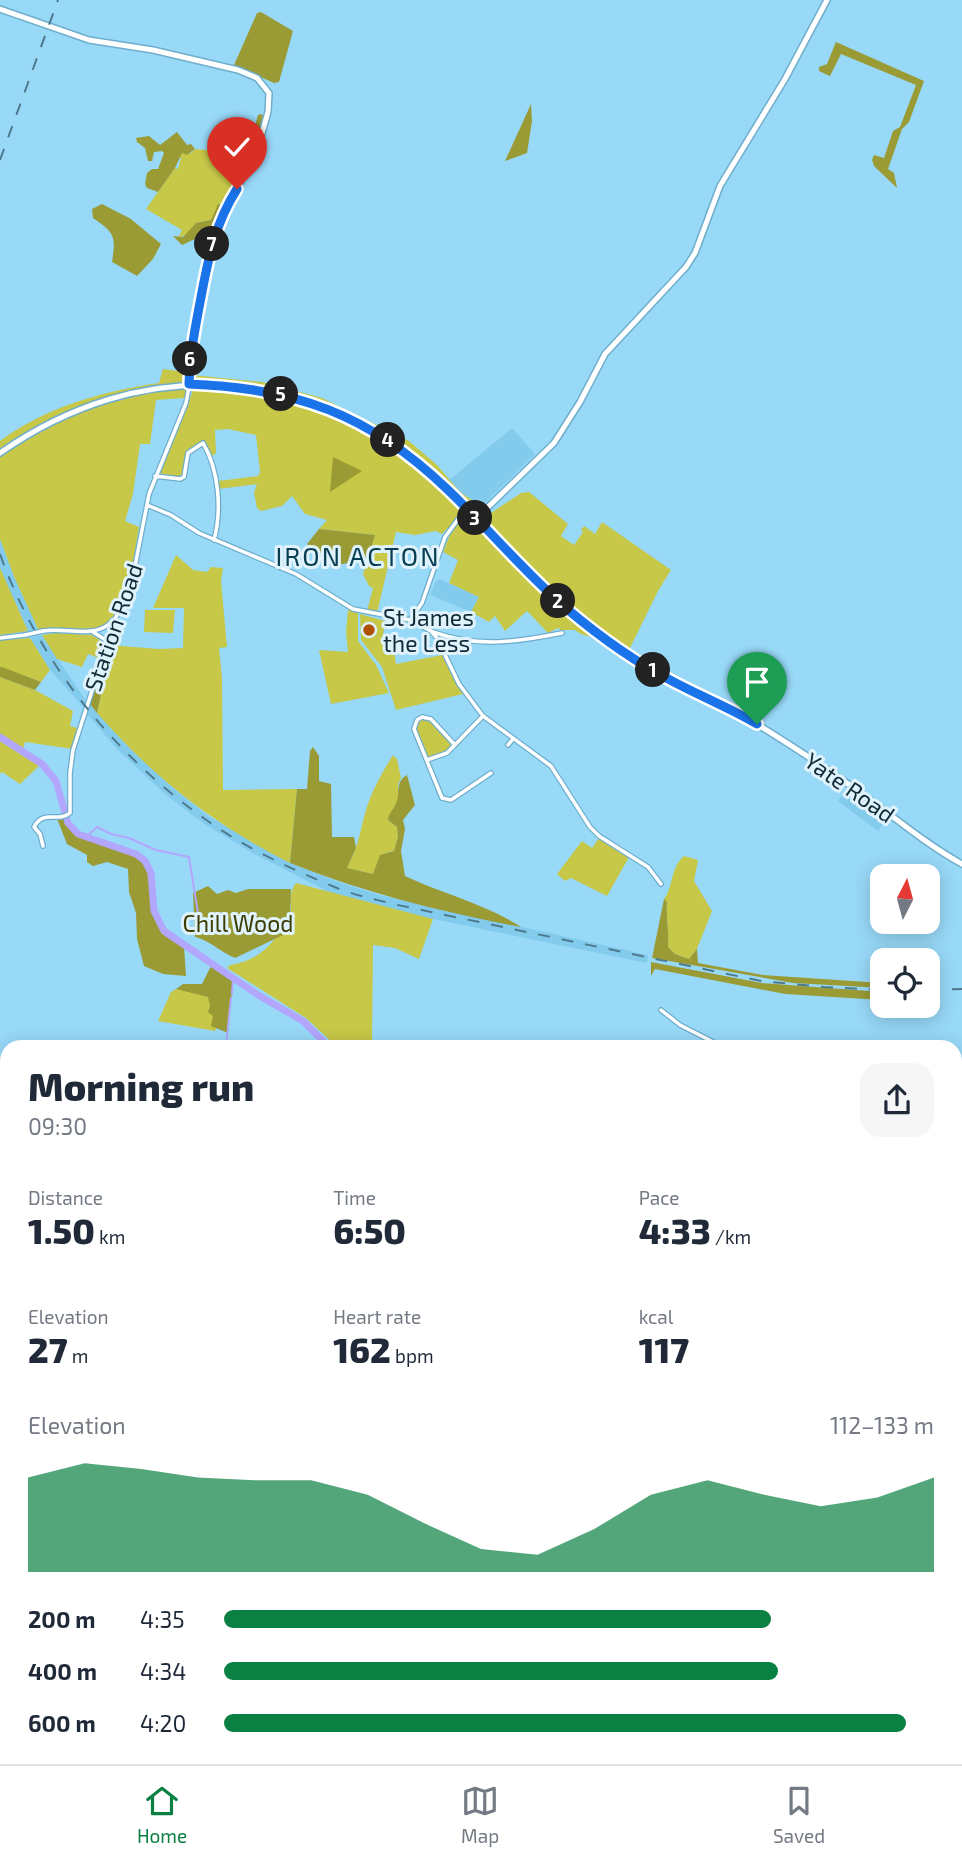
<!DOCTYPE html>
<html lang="en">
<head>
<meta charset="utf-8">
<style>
  :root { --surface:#fff; --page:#f6f6f7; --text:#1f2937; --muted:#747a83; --line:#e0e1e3; --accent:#0b8043 }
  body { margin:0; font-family:"Exo 2",sans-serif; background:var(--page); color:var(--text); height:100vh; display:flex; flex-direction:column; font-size:26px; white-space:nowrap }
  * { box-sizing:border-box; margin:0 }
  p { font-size:23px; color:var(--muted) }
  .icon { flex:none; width:38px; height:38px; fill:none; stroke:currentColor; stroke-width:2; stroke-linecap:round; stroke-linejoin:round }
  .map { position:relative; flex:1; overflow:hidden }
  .panel { position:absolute; left:0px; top:1040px; width:962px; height:724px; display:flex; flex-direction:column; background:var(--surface); border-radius:21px 21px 0 0; box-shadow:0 4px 18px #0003 }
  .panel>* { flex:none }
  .needle { width:46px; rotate:6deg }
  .tools { position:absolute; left:870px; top:864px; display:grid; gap:14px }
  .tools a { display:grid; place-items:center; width:70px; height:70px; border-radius:14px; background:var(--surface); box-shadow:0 4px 18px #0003; font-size:35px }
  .pin { position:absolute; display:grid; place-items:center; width:60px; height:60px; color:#fff; margin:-72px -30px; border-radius:50% 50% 50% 0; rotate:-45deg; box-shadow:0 0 7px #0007 }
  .pin .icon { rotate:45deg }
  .km { position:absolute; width:35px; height:35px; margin:-18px; border-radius:50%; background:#222; color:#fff; font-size:19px; line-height:35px; text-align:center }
  .round { display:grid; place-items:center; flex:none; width:74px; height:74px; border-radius:21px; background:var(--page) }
  .headline { display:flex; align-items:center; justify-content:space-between; height:119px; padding:0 28px }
  h1 { font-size:38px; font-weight:800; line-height:52px }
  .stats { display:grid; grid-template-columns:repeat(3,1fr); gap:10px; height:119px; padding:7px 28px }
  .stats div { display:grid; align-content:center }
  .stats b { font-size:35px; font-weight:800 }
  .stats small { font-size:19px; font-weight:400 }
  .stats p { font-size:19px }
  .chart { height:196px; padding:14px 28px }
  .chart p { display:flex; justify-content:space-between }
  .chart svg { width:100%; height:126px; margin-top:7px; fill:var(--accent); opacity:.7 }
  ul { padding:0 28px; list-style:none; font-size:23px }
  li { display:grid; grid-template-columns:112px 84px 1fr; align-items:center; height:52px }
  li i { height:18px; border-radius:9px; background:var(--accent) }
  .tab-bar { display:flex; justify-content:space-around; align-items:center; height:98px; border-top:2px solid var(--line); background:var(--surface); font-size:19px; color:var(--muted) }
  .tab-bar a { display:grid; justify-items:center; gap:4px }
  .tab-bar .on { color:var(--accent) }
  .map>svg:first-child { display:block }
</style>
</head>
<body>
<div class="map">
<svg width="962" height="1764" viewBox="0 0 962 1764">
  <rect width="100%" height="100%" fill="#98d9f8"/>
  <!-- built -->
  <path fill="#83cbed" d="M 512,428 L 535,454 L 482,506 L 460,492 L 449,480 Z
    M 0,539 L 15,579 L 38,629 L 28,631 L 6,582 L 0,568 Z
    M 440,579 L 479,597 L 471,612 L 430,595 L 436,581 Z
    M 42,635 L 86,701 L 84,708 L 50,670 L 30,638 Z
    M 89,703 L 125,744 L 174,789 L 208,816 L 290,863 L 338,882 L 379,895 L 648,955 L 647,963 L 433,919 L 335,895 L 254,854 L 203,823 L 165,794 L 117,749 L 86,713 Z
    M 847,787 L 888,817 L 878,831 L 838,801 Z"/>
  <!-- green -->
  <path fill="#c7c748" d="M 195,149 L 218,151 L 236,160 L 234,167 L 241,172 L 238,177 L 240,179 L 225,205 L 220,203 L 211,220 L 196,223 L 189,233 L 178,238 L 182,230 L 146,209 L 175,168 L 178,169 L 181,158 L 179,157 L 182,153 L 191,153 Z
    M 163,369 L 187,372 L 185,398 L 156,400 L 150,444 L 140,444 L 133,494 L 125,521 L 139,527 C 135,550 127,616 103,627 C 92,632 54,627 38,629 L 15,579 L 0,539 L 0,441 C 46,407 103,391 159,383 Z
    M 193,375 L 262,382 L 322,398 L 409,441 L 437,465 L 460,492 L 491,513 L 521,493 L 529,492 L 568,524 L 561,536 L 574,545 L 583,532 L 581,530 L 584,526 L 595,534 L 602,522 L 671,570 L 658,591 L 628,652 L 606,634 C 597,639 583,637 575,630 L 561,630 L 558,628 L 548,633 L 527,611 L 505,631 L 495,616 L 489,622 L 471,612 L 479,597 L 449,583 L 458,560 L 443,552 L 451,532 L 448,528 L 442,534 L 436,531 L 415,535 L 396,532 L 377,613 L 367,611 L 373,588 L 369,586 L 363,574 L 375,535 L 319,529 L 327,520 L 305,514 L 292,496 L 282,506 L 261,511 L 257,508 L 254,493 L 257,484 L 218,489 L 218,481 L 258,476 L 260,472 L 256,435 L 228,429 L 215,430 L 216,453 L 212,456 L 203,441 L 186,453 L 184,474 L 178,477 L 159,474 L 192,393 Z
    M 176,555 L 193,570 L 207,572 L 211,567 L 223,568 L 221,581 L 227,647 L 219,648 L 222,678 L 223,790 L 297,789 L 290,863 C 213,824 154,778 97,713 L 110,654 L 109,645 L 159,649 L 183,648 L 184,608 L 153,608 Z
    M 0,568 L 28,631 L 0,635 Z
    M 145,610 L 175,610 L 173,633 L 144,632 Z
    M 348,610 L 358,613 L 358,641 L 376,665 L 389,693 L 331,704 L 319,650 L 348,652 L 346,632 Z
    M 360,614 L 385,621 L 382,643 L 393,644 L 396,664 L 442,655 L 463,694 L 396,710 L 382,667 L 361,640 Z
    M 56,633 L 92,635 L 105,643 L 99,658 L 88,654 L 82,667 L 57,659 L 42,635 Z
    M 30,638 L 50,670 L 41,682 L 0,667 L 0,640 Z
    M 0,677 L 35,690 L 73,711 L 70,726 L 77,728 L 73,749 L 25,742 L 23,749 L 0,735 Z
    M 420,719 C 434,718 442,734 451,743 L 451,747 L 446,752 L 428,757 L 415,729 Z
    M 0,741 L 39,766 L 20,784 L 2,772 L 0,774 Z
    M 393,755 L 397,759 L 401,778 L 398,784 L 398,802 L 388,820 L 397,827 L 398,837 L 394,851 C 378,854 379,861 373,874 L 346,868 C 358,851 360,830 366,810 C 372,790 382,773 393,755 Z
    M 599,838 L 629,857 L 607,896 L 571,878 L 565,881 L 557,874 L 582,841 L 592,848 Z
    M 684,856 L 698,860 L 694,881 L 712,911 L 697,949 L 689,959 L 675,954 L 668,947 C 669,932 666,918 667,902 L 664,899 C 674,885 670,868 684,856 Z
    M 296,883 L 433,919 L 419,959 L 395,948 L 373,945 L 372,1046 L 336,1046 L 306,1018 L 227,968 L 230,965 C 249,962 261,955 273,941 C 280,933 286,935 290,921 C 293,907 287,894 296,883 Z
    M 176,989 L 198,993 L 210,998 L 217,1026 L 215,1031 L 158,1021 L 171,992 Z
    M 0,1536 L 7,1541 L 7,1586 L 0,1582 Z
    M 0,1583 L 7,1588 L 7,1648 L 2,1660 Z"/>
  <!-- forest -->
  <path fill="#9b9b36" d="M 261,12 L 293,31 L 279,82 L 274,83 L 234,65 L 257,13 Z
    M 836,42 L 924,81 L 909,122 L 902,129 L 888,169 L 894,173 L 897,188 L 874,166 L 872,160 L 874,155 L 884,158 L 893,131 L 900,127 L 916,85 L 841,54 L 830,76 L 819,71 L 819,67 L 827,64 Z
    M 531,104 L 532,121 L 527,153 L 505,161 Z
    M 261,114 L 265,117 L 255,154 L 246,170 L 235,162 L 236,160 L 241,161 L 246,157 L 258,115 Z
    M 177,132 L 187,145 L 191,144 L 195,149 L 187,155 L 182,153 L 175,168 L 158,192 L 147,188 L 145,184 L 147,173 L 152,169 L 158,169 L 164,153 L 162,151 L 154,152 L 152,161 L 148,161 L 145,148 L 137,142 L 136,138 L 149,136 L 160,145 Z
    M 102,204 L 131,219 L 161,244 L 153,259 L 137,276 L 112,262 C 116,236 115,233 93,218 L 92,209 Z
    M 218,204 L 225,206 L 212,235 L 197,238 L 182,245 L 173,236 L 183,237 L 196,223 L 211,220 Z
    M 333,457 L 362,471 L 330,492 Z
    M 319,529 L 375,535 L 367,562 C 355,558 343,568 331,563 C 323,560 314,550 307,544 Z
    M 109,645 L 110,654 L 97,713 L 89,703 Z
    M 0,667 L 2,667 L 41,682 L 35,690 L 0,677 Z
    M 313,747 L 319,756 L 319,781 L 331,784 L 332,837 L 354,837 L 356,848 L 347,868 L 373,874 L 380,855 L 394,851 L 398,837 L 397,827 L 388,820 C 389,812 393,811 396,803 C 401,793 394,783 407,775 L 415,805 L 403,820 L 405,829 L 401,851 L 405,876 C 443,894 486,904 521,927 C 442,912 365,893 290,863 L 297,789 L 307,789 L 310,751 Z
    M 56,816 L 66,816 C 75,840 109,844 130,854 C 134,856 142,858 145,861 C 156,872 150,909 163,929 C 167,936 177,941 184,946 L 186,976 L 163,974 L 144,966 L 137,939 L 136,913 L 129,892 L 128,869 L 107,862 L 93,866 L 87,862 L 87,855 L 67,844 Z
    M 208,886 L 217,894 L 228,890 L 236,893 L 248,889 L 291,889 L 290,921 L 283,935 L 235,958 C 220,952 211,941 195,937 L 193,893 Z
    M 664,899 L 667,902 C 666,917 669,931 668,947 L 675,954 L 689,959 L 697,949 L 698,963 L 763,975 L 882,983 L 882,988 L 793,983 L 652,958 Z
    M 651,962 L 762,983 L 882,992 L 882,1000 L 785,994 L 655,969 L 651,976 Z
    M 211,966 L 214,966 L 233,979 L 228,1033 L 211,1026 L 213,1016 L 208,1012 L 210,1006 L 208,997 L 176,989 L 183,984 L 202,984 Z"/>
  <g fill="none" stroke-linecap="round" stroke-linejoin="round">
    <!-- stream -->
    <path stroke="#b2a6fd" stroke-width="2" d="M 86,837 L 97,827 L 111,834 L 129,838 L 156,850 L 189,857 L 201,932
      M 232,994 L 233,979
      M 226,1046 L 231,998
      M 956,1521 L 956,1531
      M 956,1534 L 962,1545"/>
    <!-- river -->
    <path stroke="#b2a6fd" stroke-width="7" d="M 0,737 L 42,764 L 56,781 L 68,823 L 78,834 L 136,854 L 145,861 L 151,873 L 154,911 L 164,931 L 258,995 L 303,1021 L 328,1046
      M 956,1305 L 962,1299"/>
    <!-- street casing -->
    <g stroke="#6eaecc" stroke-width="6">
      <path id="street" d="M 155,476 L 180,479 L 184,477 L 188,453 L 203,443 C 219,470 222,510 214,540
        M 147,505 L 171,515 L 199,533 L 296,574 L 353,609 L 410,620 L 431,631 L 437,638 L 459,684 L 483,716 L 551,766 L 590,827 L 599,836 L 648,867 L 661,884
        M 410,620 L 422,603 L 445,537 L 462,514 L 470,514
        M 43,631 C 66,627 97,640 113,620
        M 93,632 L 109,642
        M 433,632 C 478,648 517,642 562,633
        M 0,638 L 25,635
        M 455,745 L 431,719 L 422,717 L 417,720 L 414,729 L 442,798 L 451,800 L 491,773
        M 508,745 L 513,739
        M 427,760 L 447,753 L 483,716
        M 43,846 L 40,834 L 34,827 C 43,809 58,823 70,813 L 70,773 L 73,750 L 115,619 L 131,587 L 149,494 L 186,403 L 189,387
        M 661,1010 L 680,1025 L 721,1046
        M 956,1221 L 962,1212
        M 956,1343 L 962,1353
        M 406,1757 L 420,1764
        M 827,1757 L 830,1764"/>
    </g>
    <!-- secondary casing -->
    <g stroke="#6eaecc" stroke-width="8">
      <path id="secondary" d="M 0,9 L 89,40 L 153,50 L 238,70 L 257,78 L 269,93 L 268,112 L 256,154 L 220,219 L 212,244 L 190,353 L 189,384
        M 0,453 C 140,355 305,363 434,476 C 462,501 486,531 513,558 C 541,586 570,612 602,637 C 624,653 649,670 674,682 C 703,697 733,708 760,726 C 797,749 834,773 869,799 C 899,821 929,846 962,864
        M 471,514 L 483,512 L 554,443 L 580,402 L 605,354 L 686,267 L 695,253 L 720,186 L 785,79 L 827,0
        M 0,1711 L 7,1720
        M 51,1757 L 67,1764"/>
    </g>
    <!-- primary casing -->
    <g stroke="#0b8c74" stroke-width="9">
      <path id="primary" d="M 956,1388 L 962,1388
        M 242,1764 L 250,1757"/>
    </g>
    <!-- street -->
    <use href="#street" stroke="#fff" stroke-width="3.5"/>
    <!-- secondary -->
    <use href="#secondary" stroke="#fff" stroke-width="5"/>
    <!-- primary -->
    <use href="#primary" stroke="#6bd9bf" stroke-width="6"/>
    <!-- rail -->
    <path stroke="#4e7a8e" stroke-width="2" stroke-dasharray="12 12" stroke-linecap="butt" d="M 0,160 L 58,0
      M 0,554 C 38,661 113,754 205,819 C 245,848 291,869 337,888 C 354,895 374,899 393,904 L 761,981 L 824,987 L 882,990
      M 928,990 L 962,989"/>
    <!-- street-bridge casing -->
    <g stroke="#6eaecc" stroke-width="6" stroke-linecap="butt">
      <path id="street-bridge" d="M 25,635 L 43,631"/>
    </g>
    <!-- street-bridge -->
    <use href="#street-bridge" stroke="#fff" stroke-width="3.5"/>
  </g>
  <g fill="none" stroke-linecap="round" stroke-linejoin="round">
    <!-- route casing -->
    <g stroke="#fff" stroke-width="14">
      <path id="route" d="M 237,189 C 216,222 209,255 202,292 C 196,323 190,353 189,384 C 296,388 369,414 447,489 C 488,528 524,572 567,609 C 599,636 635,662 672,681 C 700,696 730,708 757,724"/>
    </g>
    <!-- route -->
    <use href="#route" stroke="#1a73e8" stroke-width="9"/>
  </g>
  <!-- markers -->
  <circle fill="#af5002" stroke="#e0f3fc" stroke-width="2.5" cx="369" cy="630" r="7"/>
  <g text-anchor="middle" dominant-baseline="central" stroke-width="6" stroke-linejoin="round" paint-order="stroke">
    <!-- poi labels -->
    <g font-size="23" fill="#102b37" stroke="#e0f3fc" text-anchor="start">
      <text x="383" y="617">St James<tspan x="383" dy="26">the Less</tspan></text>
    </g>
    <!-- street labels -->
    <g font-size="23" fill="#102b37" stroke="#e0f3fc">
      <text transform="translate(113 627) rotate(-71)">Station Road</text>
      <text transform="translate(850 787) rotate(35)">Yate Road</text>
    </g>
    <!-- park labels -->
    <g font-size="23" fill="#3d3c02" stroke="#e0f3fc">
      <text x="238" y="923">Chill Wood</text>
    </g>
    <!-- quarter labels -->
    <g font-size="26" letter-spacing="2" fill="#083e52" stroke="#e0f3fc">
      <text x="358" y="555">IRON ACTON</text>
    </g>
  </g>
</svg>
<div class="tools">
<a><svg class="needle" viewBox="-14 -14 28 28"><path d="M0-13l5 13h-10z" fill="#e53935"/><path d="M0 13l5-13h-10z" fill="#747a83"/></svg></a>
<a><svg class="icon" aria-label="locate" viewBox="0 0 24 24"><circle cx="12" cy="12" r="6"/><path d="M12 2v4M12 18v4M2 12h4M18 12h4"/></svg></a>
</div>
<div class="pin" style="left:757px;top:724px;background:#1e9e55"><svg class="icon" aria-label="arrive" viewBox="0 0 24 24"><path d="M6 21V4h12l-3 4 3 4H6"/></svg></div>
<div class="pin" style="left:237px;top:189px;background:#d93025"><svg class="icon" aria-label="check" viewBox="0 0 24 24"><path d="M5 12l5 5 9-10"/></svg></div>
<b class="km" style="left:653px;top:670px">1</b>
<b class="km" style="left:558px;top:601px">2</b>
<b class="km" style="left:475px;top:518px">3</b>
<b class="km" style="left:388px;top:440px">4</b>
<b class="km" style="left:281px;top:394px">5</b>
<b class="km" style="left:190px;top:359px">6</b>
<b class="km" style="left:212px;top:244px">7</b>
<section class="panel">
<div class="headline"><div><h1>Morning run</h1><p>09:30</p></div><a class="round"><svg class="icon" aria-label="share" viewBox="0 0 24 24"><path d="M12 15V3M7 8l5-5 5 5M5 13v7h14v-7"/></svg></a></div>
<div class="stats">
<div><p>Distance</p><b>1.50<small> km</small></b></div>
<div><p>Time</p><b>6:50</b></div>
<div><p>Pace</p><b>4:33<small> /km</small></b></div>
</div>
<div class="stats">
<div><p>Elevation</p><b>27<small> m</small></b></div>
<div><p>Heart rate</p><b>162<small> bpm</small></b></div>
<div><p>kcal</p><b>117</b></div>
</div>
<div class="chart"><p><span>Elevation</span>112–133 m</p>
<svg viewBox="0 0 160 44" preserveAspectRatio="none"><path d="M0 44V11L10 6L20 8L30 11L40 12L50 12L60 17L70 27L80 36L90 38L100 29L110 17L120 12L130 17L140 21L150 18L160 11V44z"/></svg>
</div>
<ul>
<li><b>200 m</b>4:35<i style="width:77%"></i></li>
<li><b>400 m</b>4:34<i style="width:78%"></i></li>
<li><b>600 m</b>4:20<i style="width:96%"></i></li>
</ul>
</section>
</div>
<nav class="tab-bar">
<a class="on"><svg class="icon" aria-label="home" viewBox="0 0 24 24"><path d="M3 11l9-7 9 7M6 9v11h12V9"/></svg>Home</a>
<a><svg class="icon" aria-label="map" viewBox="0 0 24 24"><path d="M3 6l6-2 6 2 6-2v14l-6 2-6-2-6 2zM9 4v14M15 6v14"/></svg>Map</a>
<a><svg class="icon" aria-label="saved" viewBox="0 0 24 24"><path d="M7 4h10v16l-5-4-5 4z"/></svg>Saved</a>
</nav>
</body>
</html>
